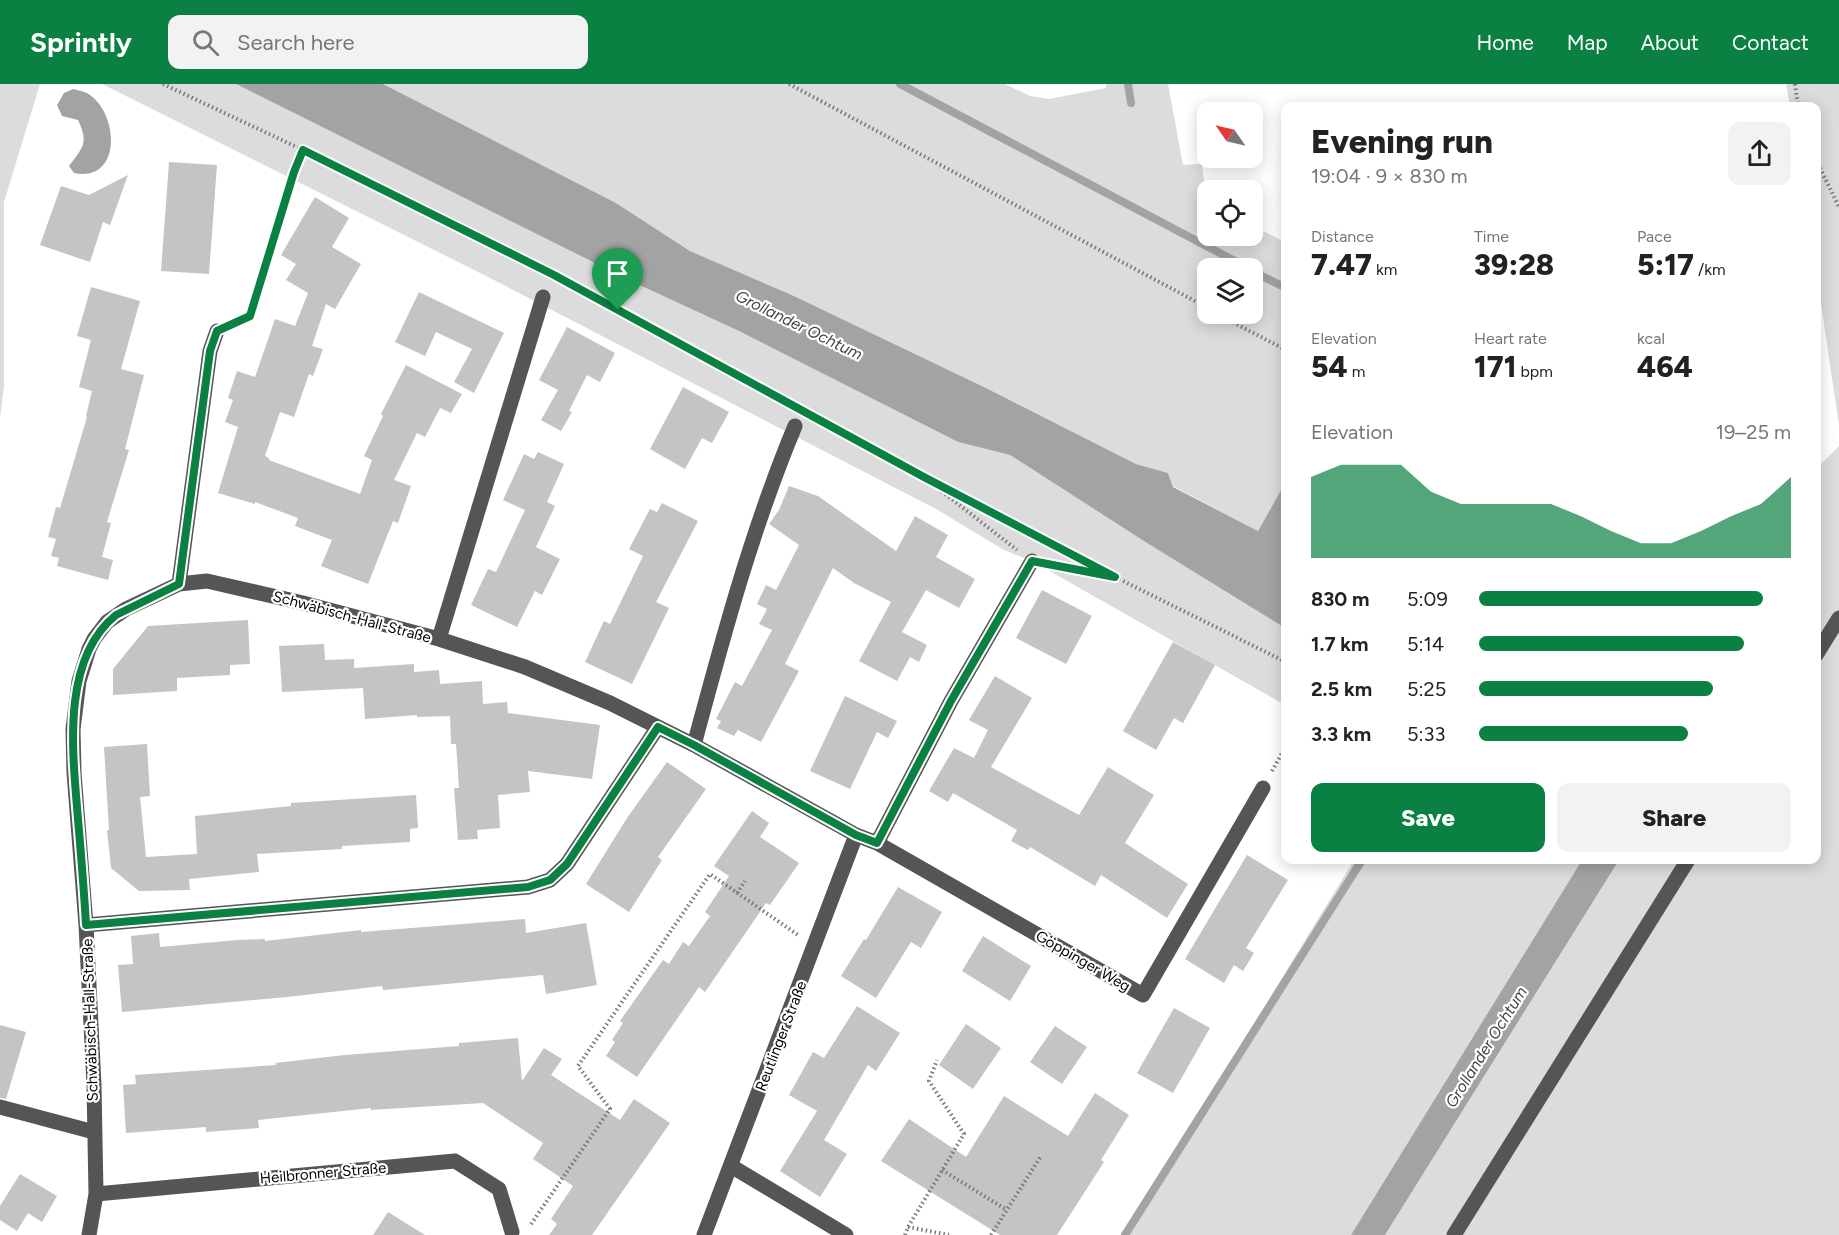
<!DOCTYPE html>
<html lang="en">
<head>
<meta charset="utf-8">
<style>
  :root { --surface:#fff; --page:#f2f2f2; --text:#222; --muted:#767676; --accent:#0b8043 }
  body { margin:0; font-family:Figtree,sans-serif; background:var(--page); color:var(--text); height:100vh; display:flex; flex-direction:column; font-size:22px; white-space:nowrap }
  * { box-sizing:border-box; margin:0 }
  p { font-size:20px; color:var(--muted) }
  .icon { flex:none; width:33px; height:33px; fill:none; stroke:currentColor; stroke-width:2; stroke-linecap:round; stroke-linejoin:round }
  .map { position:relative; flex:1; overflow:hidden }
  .drawer { position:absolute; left:1281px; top:18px; width:540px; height:762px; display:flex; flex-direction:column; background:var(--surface); border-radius:12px; box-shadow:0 3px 15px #0003 }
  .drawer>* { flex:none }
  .needle { width:39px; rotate:304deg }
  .buttons { position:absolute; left:1197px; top:18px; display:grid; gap:12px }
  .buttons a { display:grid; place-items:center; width:66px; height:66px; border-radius:12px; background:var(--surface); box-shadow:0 3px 15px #0003; font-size:30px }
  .pin { position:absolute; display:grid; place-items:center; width:51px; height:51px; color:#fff; margin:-62px -26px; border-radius:50% 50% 50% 0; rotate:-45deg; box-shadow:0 0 6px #0007 }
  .pin .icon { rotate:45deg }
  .round { display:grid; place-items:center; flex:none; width:63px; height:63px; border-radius:12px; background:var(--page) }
  .overview { display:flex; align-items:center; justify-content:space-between; height:102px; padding:0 30px }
  h1 { font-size:33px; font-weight:800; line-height:45px }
  .metrics { display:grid; grid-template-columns:repeat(3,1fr); gap:9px; height:102px; padding:6px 30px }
  .metrics div { display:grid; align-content:center }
  .metrics b { font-size:30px; font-weight:800 }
  .metrics small { font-size:16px; font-weight:400 }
  .metrics p { font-size:16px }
  .chart { height:168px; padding:12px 30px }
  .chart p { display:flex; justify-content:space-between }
  .chart svg { width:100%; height:108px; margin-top:6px; fill:var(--accent); opacity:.7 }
  .button { display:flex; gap:12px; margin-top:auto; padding:12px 30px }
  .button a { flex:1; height:69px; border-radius:12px; background:var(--accent); color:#fff; font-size:24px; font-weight:800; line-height:69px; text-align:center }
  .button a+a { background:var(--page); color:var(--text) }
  ul { padding:0 30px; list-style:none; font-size:20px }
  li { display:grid; grid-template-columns:96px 72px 1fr; align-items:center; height:45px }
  li i { height:15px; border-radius:8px; background:var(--accent) }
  header { display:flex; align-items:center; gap:36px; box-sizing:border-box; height:84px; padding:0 30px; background:var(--accent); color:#fff }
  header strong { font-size:28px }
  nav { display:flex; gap:33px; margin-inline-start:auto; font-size:21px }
  .search { width:420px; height:54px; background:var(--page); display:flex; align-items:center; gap:15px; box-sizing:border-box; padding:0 21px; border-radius:12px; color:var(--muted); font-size:22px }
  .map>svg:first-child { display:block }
</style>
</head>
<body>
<header>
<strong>Sprintly</strong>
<div class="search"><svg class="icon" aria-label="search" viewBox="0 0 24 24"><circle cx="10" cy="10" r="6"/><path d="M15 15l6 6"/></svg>Search here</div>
<nav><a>Home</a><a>Map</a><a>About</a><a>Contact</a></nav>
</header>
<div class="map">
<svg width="1839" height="1151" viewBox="0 0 1839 1151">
  <rect width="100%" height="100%" fill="#fff"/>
  <!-- green -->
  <path fill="#dcdcdc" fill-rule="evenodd" d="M 0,0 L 40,0 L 4,118 L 4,302 L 0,334 Z
    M 102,0 L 236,0 L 635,199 L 739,247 L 958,358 L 1010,371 L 1147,459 L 1285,544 L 1285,621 L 1032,477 L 1004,466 L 936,425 L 490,194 Z
    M 383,0 L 1005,0 L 1030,12 L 1049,15 L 1106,4 L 1106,0 L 1168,0 L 1183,81 L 1202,80 L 1207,121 L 1208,152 L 1252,152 L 1253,142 L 1285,158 L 1285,399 L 1258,447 L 1173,402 L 1168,389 L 1136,380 L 984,303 L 794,212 L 690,167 L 616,119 ZM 1208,184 L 1252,184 L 1252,230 L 1208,230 Z
    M 1786,0 L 1839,0 L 1839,341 L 1817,193 L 1816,22 L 1790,22 Z
    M 1839,362 L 1839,1151 L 1385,1151 L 1619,776 L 1816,776 L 1817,384 Z
    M 1354,776 L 1582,776 L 1351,1151 L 1125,1151 Z"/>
  <!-- water -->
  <path fill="#a3a3a3" d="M 236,0 L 383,0 L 616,119 L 690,167 L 794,212 L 984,303 L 1136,380 L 1168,389 L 1173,403 L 1258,447 L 1285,399 L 1285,544 L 1147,459 L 1010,371 L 958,358 L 739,247 L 635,199 Z
    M 73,5 C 77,6 83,7 87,9 C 119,27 123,99 74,89 L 69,82 C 83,63 89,59 78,36 L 62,32 L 57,21 L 64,9 Z
    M 1582,776 L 1619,776 L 1385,1151 L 1351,1151 Z"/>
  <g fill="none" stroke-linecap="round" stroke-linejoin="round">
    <!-- stream -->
    <path stroke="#a3a3a3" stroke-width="8" d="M 900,0 L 1248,184
      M 1128,0 L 1131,19
      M 1252,187 L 1286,204
      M 1125,1151 L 1362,776"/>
  </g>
  <!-- building -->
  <path fill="#c4c4c4" d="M 169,78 L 217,81 L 209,190 L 161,187 Z
    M 128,91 L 110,141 L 103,138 L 90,178 L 40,161 L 61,102 L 89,111 Z
    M 315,113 L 349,134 L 332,163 L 361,180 L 335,225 L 326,220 L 312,262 L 323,265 L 313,292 L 309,290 L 294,333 L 280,328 L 265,372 L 269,374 L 269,376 L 360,410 L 372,376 L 364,372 L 383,332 L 381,330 L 406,281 L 462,310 L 451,329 L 440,324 L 425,353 L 417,349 L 394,396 L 411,402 L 398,439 L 393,437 L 368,500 L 321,482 L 332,456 L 295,442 L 298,434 L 255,418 L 255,420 L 218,409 L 238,343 L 225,338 L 233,316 L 228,314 L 237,287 L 255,293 L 275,235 L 295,242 L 308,209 L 286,196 L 296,180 L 281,171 Z
    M 91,203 L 140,217 L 121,285 L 144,291 L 125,365 L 129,366 L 107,438 L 111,439 L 102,473 L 113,476 L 108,496 L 57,482 L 59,474 L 51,472 L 56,455 L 48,453 L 56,423 L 60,424 L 87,333 L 86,332 L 92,307 L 79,303 L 91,256 L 77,252 Z
    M 419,208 L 504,249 L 474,309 L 454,298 L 472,265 L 436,248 L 425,272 L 395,258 Z
    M 567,243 L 615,269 L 600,298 L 587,291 L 569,327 L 572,328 L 561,347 L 541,336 L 558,306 L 539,296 Z
    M 683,303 L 729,328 L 712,359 L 702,354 L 685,385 L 650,365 Z
    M 538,368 L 564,380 L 547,418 L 555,422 L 536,463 L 560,475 L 542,511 L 535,507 L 517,543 L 471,521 L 488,485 L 496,488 L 525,426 L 503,416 L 524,370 L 534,375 Z
    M 789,402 L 818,412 L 896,467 L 915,432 L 948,451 L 936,473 L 975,495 L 959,524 L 926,506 L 902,548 L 927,561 L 919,578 L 910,573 L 897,597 L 859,577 L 891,518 L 854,499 L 833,484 L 785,580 L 799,587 L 761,658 L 738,646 L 734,652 L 717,644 L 721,637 L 716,635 L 735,598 L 742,602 L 772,546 L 759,540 L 767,525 L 757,520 L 766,501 L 776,506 L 799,461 L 769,440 L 779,426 Z
    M 662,419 L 698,437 L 656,518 L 669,524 L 632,600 L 585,578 L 604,537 L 610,540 L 643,472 L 629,465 L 650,425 L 657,428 Z
    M 1042,506 L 1092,532 L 1066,580 L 1016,554 Z
    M 248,536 L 250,580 L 230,581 L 230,591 L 177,594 L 177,607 L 113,611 L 113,585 L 148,542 Z
    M 1173,558 L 1215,581 L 1183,639 L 1174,634 L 1156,666 L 1123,647 Z
    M 324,560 L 325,576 L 354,575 L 354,584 L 414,580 L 414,588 L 439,586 L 440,600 L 482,597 L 483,620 L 507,618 L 508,629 L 600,641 L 592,695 L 528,687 L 530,708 L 498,711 L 500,744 L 477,746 L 478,755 L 458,756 L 454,704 L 459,704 L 456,660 L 451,660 L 450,632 L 417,633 L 417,631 L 365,635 L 363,604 L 282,608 L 279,562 Z
    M 995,592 L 1032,614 L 991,683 L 1079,731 L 1108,683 L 1154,711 L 1125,759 L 1188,800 L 1167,834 L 1101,791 L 1095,802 L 1030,763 L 1028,766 L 1011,757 L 1017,746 L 953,709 L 948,718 L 929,707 L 954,664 L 974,674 L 988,646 L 969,636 Z
    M 845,612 L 897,637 L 888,654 L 877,648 L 850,705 L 810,687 Z
    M 147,660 L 150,712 L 140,713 L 146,773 L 197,770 L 195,732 L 291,722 L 291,719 L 416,711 L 418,744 L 410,745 L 410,758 L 342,762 L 342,765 L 257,770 L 259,788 L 189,795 L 190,806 L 139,807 L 111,784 L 107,746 L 109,746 L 104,663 Z
    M 667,678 L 706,705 L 658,773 L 662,776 L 629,828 L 586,800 L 627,734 Z
    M 752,727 L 769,739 L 760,753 L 799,779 L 770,821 L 766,819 L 705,908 L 699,903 L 637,993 L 606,972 L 615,958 L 612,956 L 623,939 L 620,937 L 663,876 L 669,880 L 683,858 L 689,862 L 710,832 L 705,828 L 729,792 L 714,782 Z
    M 1247,771 L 1288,796 L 1246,864 L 1254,869 L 1243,887 L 1234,881 L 1224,899 L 1185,875 Z
    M 898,803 L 942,828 L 921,864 L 911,858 L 876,914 L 841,892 L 864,855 L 866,856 Z
    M 525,835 L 526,849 L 586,839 L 597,901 L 546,910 L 543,891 L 383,906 L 382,902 L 287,913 L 122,928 L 118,881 L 133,880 L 131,852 L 159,849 L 160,863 L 237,856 L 265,855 L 265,857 L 361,846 L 361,848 Z
    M 983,852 L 1031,882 L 1010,917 L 962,887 Z
    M 857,922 L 900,949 L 876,987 L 868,981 L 824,1056 L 847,1070 L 820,1113 L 780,1087 L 817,1027 L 789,1011 L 813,968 L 824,974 Z
    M 1174,924 L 1210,944 L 1173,1009 L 1137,989 Z
    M 966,940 L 1001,964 L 973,1005 L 939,981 Z
    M 0,941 L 26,948 L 6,1015 L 0,1014 Z
    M 1055,942 L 1087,963 L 1062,1000 L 1030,978 Z
    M 518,954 L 522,997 L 544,964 L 562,975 L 551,991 L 620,1036 L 634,1015 L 670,1039 L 592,1151 L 549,1151 L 557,1140 L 551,1135 L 573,1102 L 533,1075 L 543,1059 L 483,1019 L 371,1026 L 371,1024 L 258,1036 L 259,1044 L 206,1048 L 206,1043 L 126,1049 L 123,1001 L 136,1000 L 135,991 L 276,981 L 275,979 L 345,971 L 459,962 L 459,959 Z
    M 1095,1009 L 1129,1031 L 1101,1076 L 1104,1078 L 1057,1151 L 1000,1151 L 881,1077 L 909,1035 L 966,1073 L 1004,1012 L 1068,1052 Z
    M 20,1090 L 57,1112 L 42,1138 L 28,1129 L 17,1147 L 0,1136 L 0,1122 Z
    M 388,1128 L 425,1151 L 373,1151 Z"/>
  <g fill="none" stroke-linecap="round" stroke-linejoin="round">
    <!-- path -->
    <path stroke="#777" stroke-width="4" stroke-dasharray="1.5 3" stroke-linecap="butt" d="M 163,0 L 303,66 L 554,191 L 796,322
      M 789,0 L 1208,224
      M 1795,0 L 1798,22
      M 1816,76 L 1839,123
      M 1217,230 L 1286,266
      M 234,239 L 250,232 L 293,88 L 303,66
      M 810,329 L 922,392 L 1115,493 L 1286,578
      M 931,399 L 1017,466
      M 1051,480 L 1111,492
      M 1272,687 L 1286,662
      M 737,809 L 745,797
      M 942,1086 L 1007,1126
      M 531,1140 L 610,1025 L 578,982 L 710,790 L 798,851
      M 908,1143 L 949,1151
      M 905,1151 L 908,1143 L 964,1050 L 929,997 L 937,976
      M 991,1151 L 1041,1072"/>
    <!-- minor -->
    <path stroke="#555" stroke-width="15" d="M 179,500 L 210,267 L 217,247
      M 439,555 L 543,213
      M 1816,571 L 1839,534
      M 694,661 C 723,553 752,445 795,342
      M 877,759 L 951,617 L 1032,477
      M 86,841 L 528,803 L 550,796 L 567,780 L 658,643
      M 0,1023 L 94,1048
      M 731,1082 L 846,1151
      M 96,1110 L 455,1077 L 499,1105 L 512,1148
      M 89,1151 L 96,1110 L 94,1001 L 86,841 L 74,689 L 73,645 L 79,597 L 89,565 L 94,555 L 107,538 L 126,525 L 179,500 L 207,497 L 303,519 L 439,555 L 525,583 L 610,619 L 694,661 L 856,751 L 877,759 L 1143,911 L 1263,704
      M 704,1151 L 856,751
      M 1454,1151 L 1688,776"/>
  </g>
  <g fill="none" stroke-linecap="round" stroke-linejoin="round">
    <!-- route casing -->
    <g stroke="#fff" stroke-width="12">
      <path id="route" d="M 303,66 L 554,191 L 922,392 L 1115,493 L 1032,477 L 951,617 L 877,759 L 856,751 L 694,661 L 658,643 L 567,780 L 550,796 L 528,803 L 86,841 C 84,805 81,770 78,735 C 73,672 60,576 116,531 L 179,500 L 210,267 L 217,247 L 250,232 L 294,88 Z"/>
    </g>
    <!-- route -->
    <use href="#route" stroke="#0b8043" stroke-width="8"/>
  </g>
  <g text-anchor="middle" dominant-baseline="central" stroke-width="4.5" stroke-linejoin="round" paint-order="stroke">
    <!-- street labels -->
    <g font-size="15" fill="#000" stroke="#fff">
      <text transform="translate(352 533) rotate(15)">Schwäbisch-Hall-Straße</text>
      <text transform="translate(1083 877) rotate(30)">Göppinger Weg</text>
      <text transform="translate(90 936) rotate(-92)">Schwäbisch-Hall-Straße</text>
      <text transform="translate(781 952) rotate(-69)">Reutlinger Straße</text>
      <text transform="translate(323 1089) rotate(-5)">Heilbronner Straße</text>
    </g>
    <!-- water labels -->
    <g font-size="16" font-style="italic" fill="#444" stroke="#fff">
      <text transform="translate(799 241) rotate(26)">Grollander Ochtum</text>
      <text transform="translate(1486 963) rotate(-58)">Grollander Ochtum</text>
    </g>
  </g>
</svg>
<div class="buttons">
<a><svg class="needle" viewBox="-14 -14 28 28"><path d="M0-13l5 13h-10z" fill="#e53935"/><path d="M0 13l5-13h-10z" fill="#767676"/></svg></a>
<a><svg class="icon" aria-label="locate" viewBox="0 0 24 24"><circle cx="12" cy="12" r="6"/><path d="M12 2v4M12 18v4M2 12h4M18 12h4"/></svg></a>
<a><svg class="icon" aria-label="layers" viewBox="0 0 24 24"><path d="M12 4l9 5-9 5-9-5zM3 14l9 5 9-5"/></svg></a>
</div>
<div class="pin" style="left:618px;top:226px;background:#1e9e55"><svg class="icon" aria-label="arrive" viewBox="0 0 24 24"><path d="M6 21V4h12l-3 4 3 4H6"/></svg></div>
<section class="drawer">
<div class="overview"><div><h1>Evening run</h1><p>19:04 · 9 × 830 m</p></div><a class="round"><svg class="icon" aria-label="share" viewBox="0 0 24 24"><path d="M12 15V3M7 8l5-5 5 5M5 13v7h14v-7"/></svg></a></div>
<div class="metrics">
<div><p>Distance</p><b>7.47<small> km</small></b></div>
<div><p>Time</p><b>39:28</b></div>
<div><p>Pace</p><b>5:17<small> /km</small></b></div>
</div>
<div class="metrics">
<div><p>Elevation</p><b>54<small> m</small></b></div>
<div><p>Heart rate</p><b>171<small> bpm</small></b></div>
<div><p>kcal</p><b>464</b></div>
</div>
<div class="chart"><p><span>Elevation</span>19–25 m</p>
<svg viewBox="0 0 160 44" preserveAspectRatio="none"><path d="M0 44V11L10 6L20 6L30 6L40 17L50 22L60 22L70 22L80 22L90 27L100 33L110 38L120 38L130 33L140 27L150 22L160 11V44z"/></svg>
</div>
<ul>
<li><b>830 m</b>5:09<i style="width:91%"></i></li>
<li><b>1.7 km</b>5:14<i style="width:85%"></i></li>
<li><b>2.5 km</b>5:25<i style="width:75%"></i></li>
<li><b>3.3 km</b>5:33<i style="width:67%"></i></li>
</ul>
<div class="button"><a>Save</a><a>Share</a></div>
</section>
</div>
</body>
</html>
